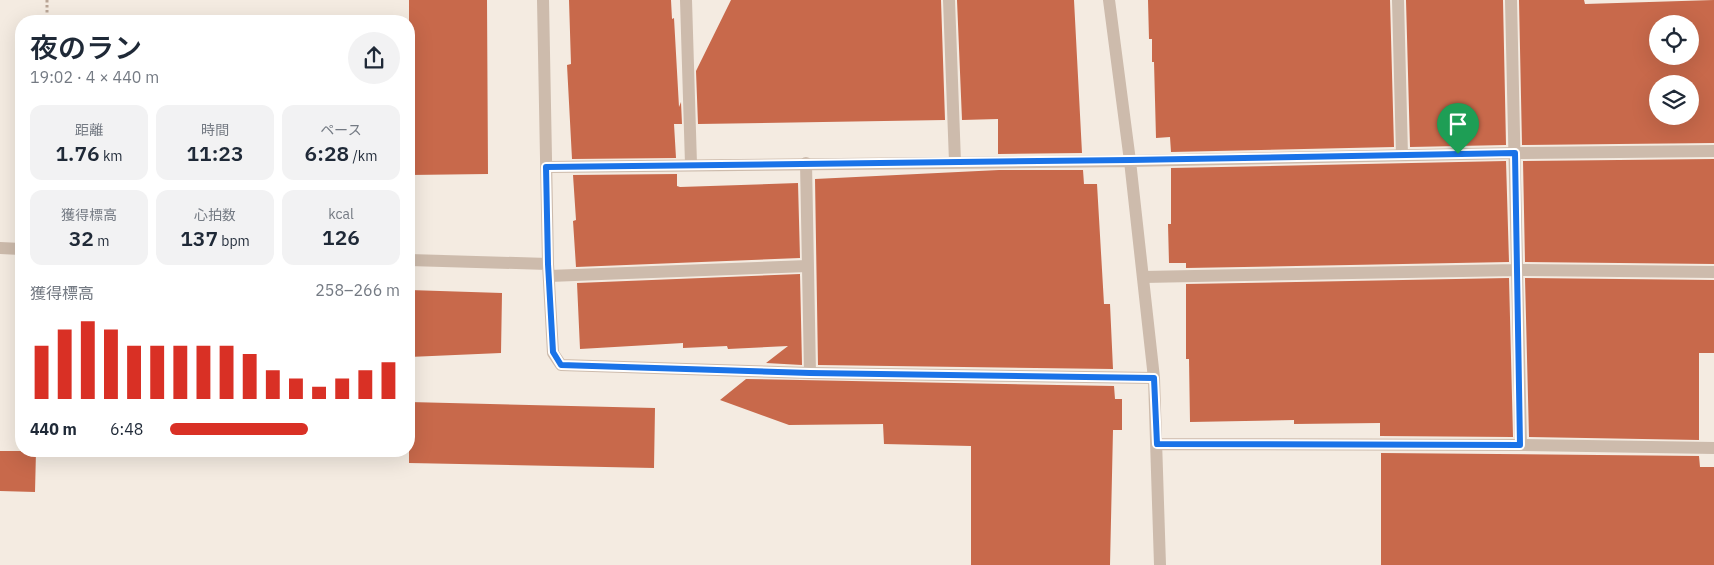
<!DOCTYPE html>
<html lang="ja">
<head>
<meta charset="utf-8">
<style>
  :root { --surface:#fff; --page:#f2f2f3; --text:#1f2937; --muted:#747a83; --accent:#d93025 }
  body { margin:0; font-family:"IBM Plex Sans","Noto Sans JP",sans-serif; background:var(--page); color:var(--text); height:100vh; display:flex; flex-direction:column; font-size:19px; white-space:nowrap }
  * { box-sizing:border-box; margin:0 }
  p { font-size:16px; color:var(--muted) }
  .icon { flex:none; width:28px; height:28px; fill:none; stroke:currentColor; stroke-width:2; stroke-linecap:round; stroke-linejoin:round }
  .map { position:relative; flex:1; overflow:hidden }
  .sheet { position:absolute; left:15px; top:15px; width:400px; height:442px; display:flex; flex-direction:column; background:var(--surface); border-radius:20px; box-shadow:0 5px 20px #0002 }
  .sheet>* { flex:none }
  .buttons { position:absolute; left:1649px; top:15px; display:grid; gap:10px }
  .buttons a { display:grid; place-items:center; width:50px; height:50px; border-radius:50%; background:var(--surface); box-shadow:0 5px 20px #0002; font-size:25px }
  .pin { position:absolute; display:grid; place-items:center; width:42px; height:42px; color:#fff; margin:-51px -21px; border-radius:50% 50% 50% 0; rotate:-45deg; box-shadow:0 0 5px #0007 }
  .pin .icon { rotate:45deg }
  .round { display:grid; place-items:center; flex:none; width:52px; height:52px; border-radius:26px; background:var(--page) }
  .summary { display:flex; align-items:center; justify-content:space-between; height:85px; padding:0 15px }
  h1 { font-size:28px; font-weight:600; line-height:38px }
  .figures { display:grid; grid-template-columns:repeat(3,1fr); gap:8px; height:85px; padding:5px 15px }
  .figures div { display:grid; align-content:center; border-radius:12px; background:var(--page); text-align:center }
  .figures b { font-size:21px; font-weight:600 }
  .figures small { font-size:14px; font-weight:400 }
  .figures p { font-size:14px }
  .chart { height:140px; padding:10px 15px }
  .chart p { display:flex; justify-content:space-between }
  .chart svg { width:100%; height:90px; margin-top:5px; stroke:var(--accent); stroke-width:6 }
  ul { padding:0 15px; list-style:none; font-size:16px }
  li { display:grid; grid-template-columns:80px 60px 1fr; align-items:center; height:38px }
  li i { height:12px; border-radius:6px; background:var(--accent) }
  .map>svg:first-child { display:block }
</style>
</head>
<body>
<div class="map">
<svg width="1714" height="565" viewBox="0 0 1714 565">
  <rect width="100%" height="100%" fill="#f4ebe1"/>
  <!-- building -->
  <path fill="#c8694b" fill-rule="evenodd" d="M 409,0 L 487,0 L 488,174 L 409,175 Z
    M 569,0 L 671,0 L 672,19 L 674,18 L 679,107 L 681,102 L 682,124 L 674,124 L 676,158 L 572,159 L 567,65 L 571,64 Z
    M 731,0 L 941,0 L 945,120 L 698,124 L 696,71 Z
    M 957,0 L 1074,0 L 1082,153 L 998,154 L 998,119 L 962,120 Z
    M 1148,0 L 1390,0 L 1394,147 L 1171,152 L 1170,137 L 1156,138 L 1154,62 L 1152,62 L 1152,39 L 1149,39 Z
    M 1406,0 L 1503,0 L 1506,145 L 1410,147 Z
    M 1519,0 L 1584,0 L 1585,4 L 1714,0 L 1714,143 L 1522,145 ZM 1658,24 L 1690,24 L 1690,56 L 1658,56 ZM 1658,84 L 1690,84 L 1690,116 L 1658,116 Z
    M 1714,159 L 1714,264 L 1525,262 L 1523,161 Z
    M 1506,161 L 1509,262 L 1186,268 L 1186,263 L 1169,263 L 1168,224 L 1171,224 L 1171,168 Z
    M 999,170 L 1083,170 L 1084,184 L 1097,184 L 1104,304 L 1110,304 L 1113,369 L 818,365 L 815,179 Z
    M 677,174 L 677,186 L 680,187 L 798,183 L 800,258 L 576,267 L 573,221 L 576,220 L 573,175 Z
    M 800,274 L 802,365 L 766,363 L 788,346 L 728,349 L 727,346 L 683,348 L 683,343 L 580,349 L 577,283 Z
    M 1509,278 L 1513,437 L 1380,436 L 1380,423 L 1294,424 L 1294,420 L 1190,422 L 1189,359 L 1186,359 L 1186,284 Z
    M 1525,278 L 1714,280 L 1714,353 L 1699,353 L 1699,440 L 1529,437 Z
    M 409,290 L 502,293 L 501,353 L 409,357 Z
    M 746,379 L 1114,386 L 1115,399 L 1122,399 L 1122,430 L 1113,430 L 1110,565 L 971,565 L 971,446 L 884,444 L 883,424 L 789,425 L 720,400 Z
    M 409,402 L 655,408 L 654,468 L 409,463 Z
    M 0,451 L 36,451 L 35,492 L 0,491 Z
    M 1381,453 L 1699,456 L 1700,467 L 1714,467 L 1714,565 L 1381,565 Z"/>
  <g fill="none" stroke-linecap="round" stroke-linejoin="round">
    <!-- path -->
    <path stroke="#b9a596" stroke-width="3" stroke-dasharray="2.5 2.5" stroke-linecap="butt" d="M 47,0 L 47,21"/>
    <!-- service -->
    <path stroke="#cdbbac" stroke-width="12" d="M 686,0 L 691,164
      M 949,0 L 955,162
      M 1398,0 L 1402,155
      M 1511,0 L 1521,445
      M 806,163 L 810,373
      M 549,276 L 807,266
      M 1143,277 L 1517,270 L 1714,272"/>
    <!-- minor -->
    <path stroke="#cdbbac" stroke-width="12" d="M 543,0 L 548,264 L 553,353 L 561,365 L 810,373 L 1154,378
      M 1109,0 L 1130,161 L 1154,378 L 1160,565
      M 546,167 L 1130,161 L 1515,153 L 1714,151
      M 0,248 L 21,249
      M 409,260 L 548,264
      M 1157,444 L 1521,445 L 1714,448"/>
  </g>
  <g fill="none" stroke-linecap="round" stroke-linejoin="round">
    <!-- route casing -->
    <g stroke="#fff" stroke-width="10">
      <path id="route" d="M 1515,153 L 1520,445 L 1157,444 L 1154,378 L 810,373 L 561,365 L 553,352 L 548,264 L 546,167 L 1130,160 Z"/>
    </g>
    <!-- route -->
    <use href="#route" stroke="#1a73e8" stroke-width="6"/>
  </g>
</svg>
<div class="buttons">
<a><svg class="icon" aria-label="locate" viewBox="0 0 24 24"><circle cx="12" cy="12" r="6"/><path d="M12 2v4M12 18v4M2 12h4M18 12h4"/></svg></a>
<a><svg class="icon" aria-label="layers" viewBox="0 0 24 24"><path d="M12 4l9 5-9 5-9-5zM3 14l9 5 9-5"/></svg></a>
</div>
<div class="pin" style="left:1458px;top:154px;background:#1e9e55"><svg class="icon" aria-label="arrive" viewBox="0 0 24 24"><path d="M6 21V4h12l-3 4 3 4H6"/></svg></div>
<section class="sheet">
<div class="summary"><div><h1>夜のラン</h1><p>19:02 · 4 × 440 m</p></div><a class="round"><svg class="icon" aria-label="share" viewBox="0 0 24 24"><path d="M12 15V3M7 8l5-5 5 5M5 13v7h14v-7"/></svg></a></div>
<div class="figures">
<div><p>距離</p><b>1.76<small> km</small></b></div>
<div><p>時間</p><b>11:23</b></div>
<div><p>ペース</p><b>6:28<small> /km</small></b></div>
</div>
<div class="figures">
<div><p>獲得標高</p><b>32<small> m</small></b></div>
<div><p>心拍数</p><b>137<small> bpm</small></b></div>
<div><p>kcal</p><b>126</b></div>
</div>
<div class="chart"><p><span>獲得標高</span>258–266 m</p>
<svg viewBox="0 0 160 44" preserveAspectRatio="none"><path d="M5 44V18M15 44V10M25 44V6M35 44V10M45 44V18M55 44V18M65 44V18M75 44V18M85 44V18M95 44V22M105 44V30M115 44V34M125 44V38M135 44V34M145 44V30M155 44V26"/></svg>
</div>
<ul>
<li><b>440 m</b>6:48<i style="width:60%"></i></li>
</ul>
</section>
</div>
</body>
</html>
